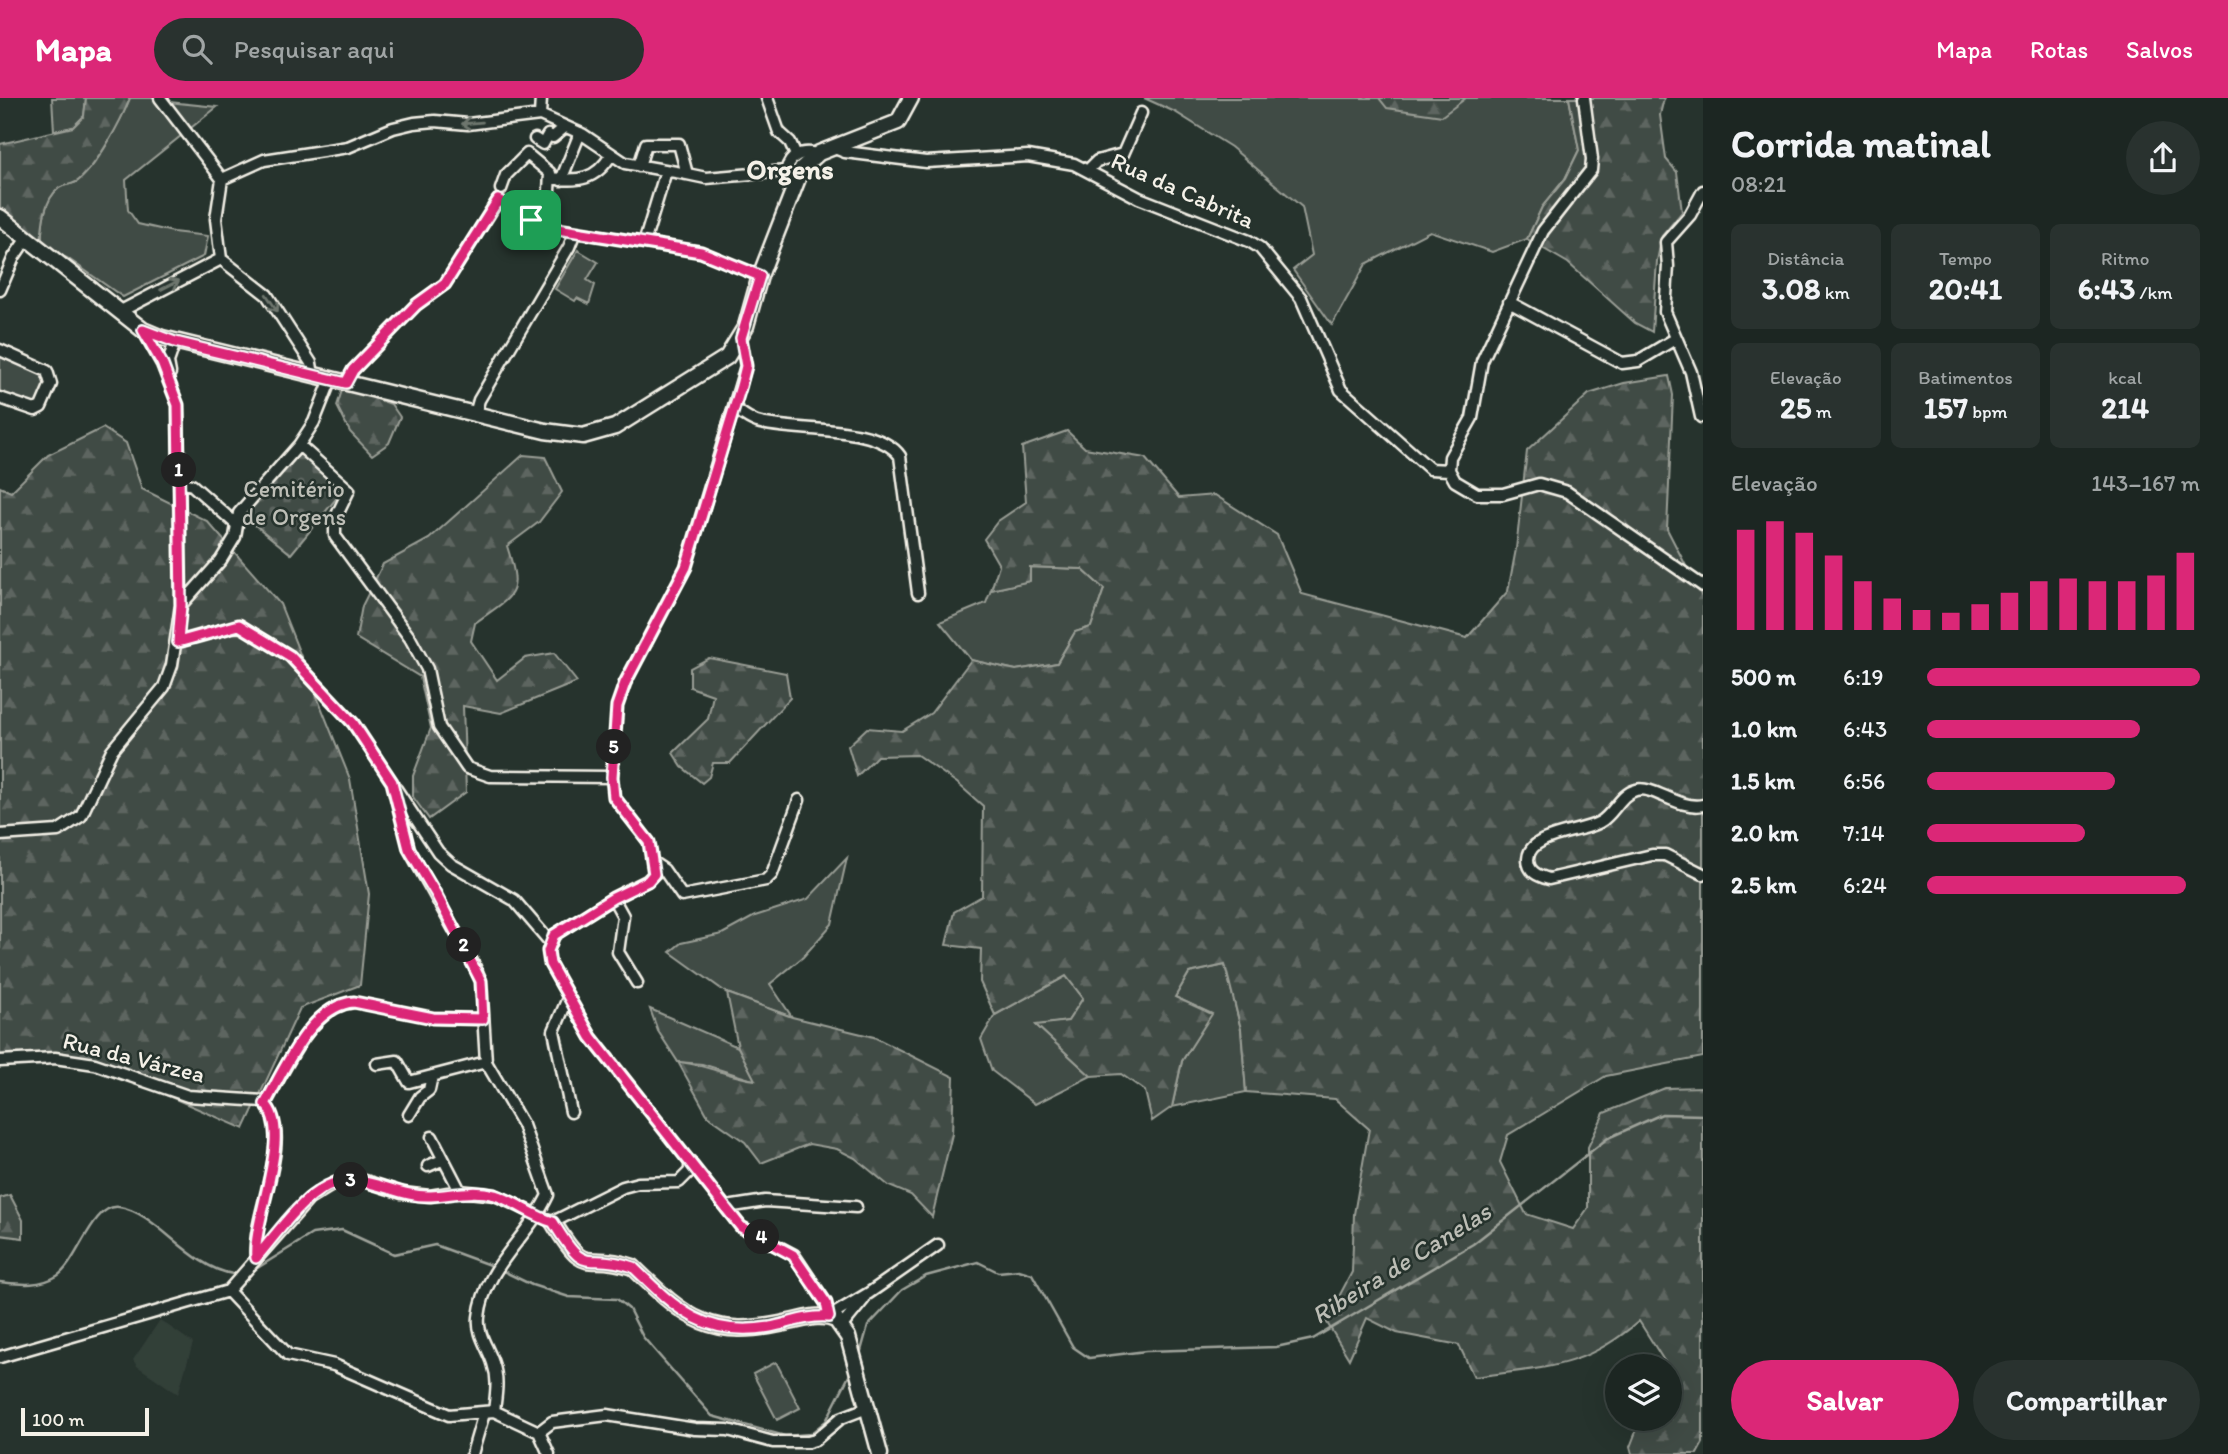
<!DOCTYPE html>
<html lang="pt">
<head>
<meta charset="utf-8">
<style>
  :root { --surface:#1c2622; --page:#29322f; --text:#f1f3f6; --muted:#a0a5a5; --line:#3a4340; --accent:#db2777 }
  body { margin:0; font-family:Itim,sans-serif; background:var(--page); color:var(--text); height:100vh; display:flex; flex-direction:column; font-size:26px; white-space:nowrap }
  * { box-sizing:border-box; margin:0 }
  p { font-size:23px; color:var(--muted) }
  .icon { flex:none; width:38px; height:38px; fill:none; stroke:currentColor; stroke-width:2; stroke-linecap:round; stroke-linejoin:round }
  .map { position:relative; flex:1; overflow:hidden }
  .details { display:flex; flex-direction:column; background:var(--surface); width:525px }
  .details>* { flex:none }
  .controls { position:absolute; left:1605px; top:1256px; display:grid; gap:14px }
  .controls a { display:grid; place-items:center; width:77px; height:77px; border-radius:50%; background:var(--surface); box-shadow:0 7px 28px #0002,0 0 0 2px var(--line); font-size:35px }
  .scale { position:absolute; left:21px; bottom:18px; width:128px; box-sizing:border-box; padding-left:7px; border:4px solid #f4f1e8; border-top:0; font-size:19px; line-height:24px; white-space:nowrap; color:#f4f1e8; -webkit-text-stroke:5px #26332d; paint-order:stroke }
  .pin { position:absolute; display:grid; place-items:center; width:60px; height:60px; color:#fff; margin:-30px; border-radius:14px; box-shadow:0 4px 10px #0006 }
  .km { position:absolute; width:35px; height:35px; margin:-18px; border-radius:50%; background:#222; color:#fff; font-size:19px; line-height:35px; text-align:center }
  .round { display:grid; place-items:center; flex:none; width:74px; height:74px; border-radius:37px; background:var(--page) }
  .headline { display:flex; align-items:center; justify-content:space-between; height:119px; padding:0 28px }
  h1 { font-size:38px; font-weight:800; line-height:52px }
  .figures { display:grid; grid-template-columns:repeat(3,1fr); gap:10px; height:119px; padding:7px 28px }
  .figures div { display:grid; align-content:center; border-radius:10px; background:var(--page); text-align:center }
  .figures b { font-size:30px; font-weight:800 }
  .figures small { font-size:19px; font-weight:400 }
  .figures p { font-size:19px }
  .chart { height:196px; padding:14px 28px }
  .chart p { display:flex; justify-content:space-between }
  .chart svg { width:100%; height:126px; margin-top:7px; stroke:var(--accent); stroke-width:6 }
  .primary-button { display:flex; gap:14px; margin-top:auto; padding:14px 28px }
  .primary-button a { flex:1; height:80px; border-radius:42px; background:var(--accent); color:#fff; font-size:28px; font-weight:800; line-height:80px; text-align:center }
  .primary-button a+a { background:var(--page); color:var(--text) }
  ul { padding:0 28px; list-style:none; font-size:23px }
  li { display:grid; grid-template-columns:112px 84px 1fr; align-items:center; height:52px }
  li i { height:18px; border-radius:9px; background:var(--accent) }
  header { display:flex; align-items:center; gap:42px; box-sizing:border-box; height:98px; padding:0 35px; background:var(--accent); color:#fff }
  header strong { font-size:33px }
  nav { display:flex; gap:38px; margin-inline-start:auto; font-size:24px }
  .search { width:490px; height:63px; background:var(--page); display:flex; align-items:center; gap:18px; box-sizing:border-box; padding:0 24px; border-radius:38px; color:var(--muted); font-size:26px }
  main { display:flex; flex:1; min-height:0 }
  .map>svg:first-child { display:block }
</style>
</head>
<body>
<header>
<strong>Mapa</strong>
<div class="search"><svg class="icon" aria-label="search" viewBox="0 0 24 24"><circle cx="10" cy="10" r="6"/><path d="M15 15l6 6"/></svg>Pesquisar aqui</div>
<nav><a>Mapa</a><a>Rotas</a><a>Salvos</a></nav>
</header>
<main>
<div class="map">
<svg width="1703" height="1356" viewBox="0 0 1703 1356">
  <defs>
    <pattern id="forest-firs" width="22" height="20" patternUnits="userSpaceOnUse" patternTransform="scale(1.75)"><rect width="22" height="20" fill="#414b45"/><path d="M5 1l3.5 6h-7zM16 11l3.5 6h-7z" fill="#5d6560"/></pattern>
    <pattern id="cemetery-stones" width="16" height="16" patternUnits="userSpaceOnUse" patternTransform="scale(1.75)"><rect width="16" height="16" fill="#414b45"/><path d="M2 7V4a2 2 0 0 1 4 0v3zM10 15v-3a2 2 0 0 1 4 0v3z" fill="#5d6560"/></pattern>
  </defs>
  <rect width="100%" height="100%" fill="#26332d"/>
  <filter id="ink" filterUnits="userSpaceOnUse"><feTurbulence type="fractalNoise" baseFrequency=".0143" numOctaves="2"/><feDisplacementMap in="SourceGraphic" scale="14" xChannelSelector="R" yChannelSelector="G"/><feConvolveMatrix kernelMatrix="1 2 1 2 8 2 1 2 1" color-interpolation-filters="sRGB"/></filter>
  <g filter="url(#ink)">
    <!-- built -->
    <path fill="#333f39" d="M 160,1222 L 193,1245 L 178,1296 L 137,1268 L 133,1262 Z"/>
    <!-- green -->
    <path fill="#414b45" stroke="#9a9e96" stroke-width="2" d="M 52,0 L 86,0 L 84,18 L 73,29 L 54,33 Z
      M 130,0 L 169,0 L 169,4 L 217,9 L 126,82 L 128,112 L 138,126 L 173,134 L 208,138 L 204,158 L 123,199 L 67,160 L 41,151 C 42,132 42,103 59,90 C 65,86 74,87 79,82 C 98,66 121,23 130,0 Z
      M 1144,0 L 1569,0 L 1579,52 L 1565,81 L 1542,109 L 1527,141 L 1492,154 L 1430,133 L 1366,166 L 1332,227 L 1293,172 L 1312,157 L 1302,109 L 1231,49 L 1175,14 Z
      M 578,152 L 598,164 L 587,182 L 595,187 L 589,206 L 577,200 L 575,203 L 555,191 Z
      M 0,259 L 43,276 L 47,285 L 35,308 L 0,296 Z
      M 1029,469 L 1082,471 L 1104,491 L 1091,529 L 1075,534 L 1057,565 L 1016,572 L 971,562 L 940,524 L 986,505 L 991,492 L 1029,483 Z
      M 847,760 L 832,826 L 803,859 L 770,886 L 792,919 L 727,895 L 670,854 L 681,845 L 722,836 L 755,818 L 808,801 Z
      M 1225,867 L 1241,931 L 1246,994 L 1172,1009 L 1182,963 L 1211,916 L 1175,899 L 1189,875 Z
      M 1066,878 L 1083,900 L 1068,923 L 1037,928 L 1091,978 L 1035,1006 L 992,973 L 981,941 L 995,917 Z
      M 650,911 L 738,949 L 756,983 L 702,966 L 678,964 L 658,933 Z
      M 776,1264 L 800,1310 L 777,1322 L 753,1276 Z"/>
    <!-- forest -->
    <path fill="url(#forest-firs)" stroke="#9a9e96" stroke-width="2" d="M 86,0 L 130,0 C 121,23 98,66 79,82 C 74,87 65,86 59,90 C 42,103 42,132 41,151 L 0,119 L 0,46 L 73,29 L 84,18 Z
      M 1379,0 L 1466,0 L 1442,18 L 1387,10 Z
      M 1569,0 L 1664,0 L 1660,17 L 1666,61 L 1677,74 L 1682,114 L 1662,138 L 1657,163 L 1652,234 L 1635,225 L 1568,165 L 1527,141 L 1542,109 L 1565,81 L 1579,52 Z
      M 1669,278 L 1673,297 L 1667,431 L 1703,501 L 1703,959 L 1606,978 L 1508,1037 L 1500,1064 L 1526,1116 L 1573,1131 L 1588,1110 L 1588,1049 L 1604,1015 L 1665,990 L 1703,989 L 1703,1345 L 1697,1356 L 1632,1356 L 1630,1349 L 1641,1321 L 1670,1321 L 1670,1285 L 1675,1280 L 1639,1223 C 1583,1272 1544,1269 1474,1279 L 1459,1247 L 1397,1235 L 1367,1220 L 1349,1261 L 1326,1223 L 1352,1174 L 1354,1116 L 1369,1031 L 1335,1001 L 1246,994 L 1241,931 L 1225,867 L 1189,875 L 1175,899 L 1212,916 L 1182,963 L 1172,1009 L 1152,1023 L 1145,993 L 1121,976 L 1091,978 L 1036,927 L 1068,923 L 1083,900 L 1066,878 L 995,917 L 980,884 L 981,851 L 946,847 L 954,814 L 982,798 L 983,708 L 957,685 L 917,657 L 877,658 L 857,678 L 848,648 L 867,630 L 902,633 L 931,615 L 971,562 L 1016,572 L 1057,565 L 1075,534 L 1091,529 L 1104,491 L 1082,471 L 1030,469 L 1030,483 L 991,492 L 999,467 L 984,441 L 998,423 L 1026,404 L 1022,349 L 1067,333 L 1085,350 L 1145,360 L 1179,400 L 1215,397 L 1277,437 L 1302,496 L 1467,540 L 1508,493 L 1516,451 L 1527,353 L 1589,296 L 1624,285 Z
      M 343,289 L 391,306 L 400,319 L 389,345 L 372,357 L 350,334 L 337,308 Z
      M 103,330 L 126,345 L 142,391 L 207,423 L 280,506 L 350,681 L 369,796 L 360,887 L 300,910 L 244,1031 L 95,966 L 0,964 L 0,389 L 11,394 L 48,357 Z
      M 523,357 L 545,359 L 562,394 L 539,424 L 507,448 C 523,498 515,496 475,525 L 471,543 L 497,582 L 525,560 L 554,555 L 577,584 L 501,615 L 463,608 L 466,694 L 429,721 L 413,699 L 413,678 L 431,630 L 420,579 L 356,540 L 362,508 L 383,466 L 429,441 Z
      M 709,560 L 786,575 L 790,600 L 730,665 L 713,665 L 709,679 L 702,685 L 682,669 L 673,655 L 708,621 L 713,597 L 690,589 L 690,570 Z
      M 727,895 L 792,919 L 874,939 L 954,979 L 952,1036 L 932,1119 L 911,1097 L 889,1088 L 855,1060 L 837,1051 L 809,1046 L 761,1065 L 745,1044 L 708,1018 L 678,964 C 705,966 729,979 755,982 L 738,949 Z
      M 10,1097 L 23,1122 L 23,1140 L 0,1137 L 0,1100 Z"/>
    <!-- cemetery -->
    <path fill="url(#cemetery-stones)" stroke="#9a9e96" stroke-width="2" d="M 296,352 L 344,391 L 291,456 L 244,418 Z"/>
    <g fill="none" stroke-linecap="round" stroke-linejoin="round">
      <!-- stream -->
      <path stroke="#9fa39b" stroke-width="2.5" d="M 501,1172 L 532,1187 L 569,1199 L 617,1201 L 629,1211 L 643,1239 L 712,1318 L 785,1338 L 810,1336 L 826,1323 L 852,1272
        M 251,1174 L 312,1136 L 342,1132 L 394,1156 L 435,1147 L 495,1169
        M 0,1184 C 20,1186 39,1189 57,1178 C 78,1165 92,1105 119,1109 C 157,1114 188,1169 233,1176
        M 859,1260 L 868,1228 L 902,1192 L 926,1178 L 978,1164 L 998,1174 L 1019,1172 L 1032,1176 L 1073,1249 L 1089,1260 L 1146,1253 L 1276,1249 L 1313,1241 L 1473,1146 L 1608,1040 L 1662,1016 L 1703,1017"/>
      <!-- street casing -->
      <g stroke="#f4f1e8" stroke-width="15">
        <path id="street" d="M 160,0 L 222,81
          M 767,0 L 779,34 L 790,44 L 796,57
          M 1584,0 L 1592,61 L 1591,72 L 1543,133 L 1482,263 L 1472,320 L 1450,359 L 1449,372 L 1455,383 L 1477,396 L 1503,396 L 1539,386 L 1567,394 L 1703,488
          M 540,17 L 541,0
          M 535,41 L 543,46 L 548,37 L 553,39 L 565,29
          M 832,49 L 845,54 L 926,64 L 1028,58 L 1074,66 L 1139,100 L 1249,143 L 1260,150 L 1301,200 L 1341,292 L 1430,371 L 1449,372
          M 1088,72 L 1097,63 L 1123,56 L 1141,15
          M 687,76 L 706,80 L 786,73
          M 551,80 C 578,84 596,82 611,57
          M 222,81 L 264,62 L 348,49 L 393,30 L 414,25 L 435,23 L 468,26 L 540,17 L 582,36 L 625,65 L 687,76 L 679,46 L 646,46 L 639,68
          M 561,82 L 580,35
          M 501,91 L 506,77 L 527,56 L 550,75 L 547,129
          M 794,91 L 786,73 C 790,58 801,52 816,56
          M 644,145 L 666,73
          M 221,161 L 267,197 L 311,265 L 313,277
          M 221,161 L 216,121 L 222,81
          M 0,192 L 14,159 L 27,140
          M 1509,204 L 1622,265 L 1638,263 L 1675,241
          M 119,214 L 221,161
          M 741,240 L 746,268 L 686,469 L 625,585 L 617,608 L 612,679 L 614,699 L 649,744 L 654,776 L 647,783 L 613,800 L 554,837 L 548,853 L 550,866 L 591,939 L 741,1129 L 794,1157 L 826,1205 L 829,1219 L 869,1195 L 938,1147
          M 0,252 L 47,273 L 51,286 L 41,309 L 35,312 L 0,300
          M 170,275 L 168,264 L 175,244
          M 346,285 L 353,272 L 416,207 L 445,186 L 498,102 L 545,129 L 701,154 L 760,178
          M 734,310 C 741,315 748,321 757,324 C 794,335 877,325 900,358 L 918,495
          M 475,316 L 479,302 L 569,149 L 575,134
          M 1701,319 L 1691,274 L 1665,214 L 1668,168 L 1666,144 L 1690,117 L 1703,93
          M 299,347 L 349,392 L 335,421 L 335,438 L 410,540 L 427,571 L 439,629 L 467,670 L 490,678 L 612,679
          M 179,384 L 192,387 L 237,427
          M 181,507 L 221,462 L 235,439 L 239,415 L 299,347 L 314,324 L 331,281
          M 178,544 L 239,527 L 290,558 L 353,625 L 392,684 L 409,751 L 474,867 L 481,883 L 486,964 L 523,1027 L 548,1097 C 528,1140 484,1169 479,1219 C 477,1237 488,1249 493,1265 C 499,1282 496,1296 494,1313
          M 396,691 L 438,754 L 451,766 L 514,802 L 550,844
          M 1703,707 C 1678,712 1654,687 1636,692 C 1620,696 1614,716 1600,724 C 1582,735 1529,735 1528,761 C 1528,774 1538,778 1549,781 L 1652,757 L 1665,757 L 1703,776
          M 0,737 L 58,733 L 81,718 L 112,652 L 164,589 L 172,567 L 181,507 L 178,307 L 162,266 L 143,232
          M 655,766 L 664,772 L 682,798 L 766,782 L 772,776 L 799,702
          M 613,800 L 623,818 L 618,854 L 637,885
          M 568,900 L 554,933 L 571,1014
          M 0,963 L 55,960 L 95,966 L 188,998 L 263,1003 C 297,1038 251,1117 256,1160
          M 377,966 L 397,963 L 409,984 L 486,964
          M 265,1006 C 285,972 311,907 354,904 L 433,920 L 483,921
          M 409,1017 L 420,999 L 429,992 L 432,978
          M 432,1039 L 460,1093
          M 428,1068 L 442,1062
          M 727,1109 L 765,1103 L 856,1109
          M 228,1193 L 288,1257 L 334,1267 L 449,1317 L 494,1313 L 539,1334
          M 842,1228 L 864,1201
          M 0,1259 L 228,1193 L 309,1101 L 335,1085 L 365,1083 L 402,1095 L 430,1098 L 460,1093 L 495,1097 L 553,1124 L 623,1089 L 638,1085 L 679,1084 L 690,1073 L 690,1063
          M 539,1334 L 552,1324 L 607,1317 L 695,1331 L 728,1332 L 773,1344 L 808,1344 L 815,1342 L 841,1320 L 867,1310
          M 539,1334 L 549,1356
          M 472,1356 L 484,1315"/>
      </g>
      <!-- secondary casing -->
      <g stroke="#f4f1e8" stroke-width="19">
        <path id="secondary" d="M 0,119 L 143,232 L 162,240 L 545,333 L 583,338 L 615,329 L 727,259 L 746,228 L 760,178 L 802,70 L 819,55 L 898,24 L 911,0
          M 553,1124 C 589,1184 583,1151 633,1169 C 687,1222 711,1242 789,1224 C 805,1221 820,1215 836,1222 L 848,1239 L 880,1356"/>
      </g>
      <!-- street -->
      <use href="#street" stroke="#26332d" stroke-width="10"/>
      <!-- secondary -->
      <use href="#secondary" stroke="#26332d" stroke-width="14"/>
    </g>
    <!-- one-way arrows -->
    <defs><path id="oneway-shaft" d="M-6 0H5M1.5-3L5.5 0L1.5 3" fill="none" stroke-width="1.6" stroke-linecap="round" stroke-linejoin="round" transform="scale(1.75)"/></defs>
    <g stroke="#6e766e">
      <use href="#oneway-shaft" transform="translate(472 25) rotate(175)"/>
      <use href="#oneway-shaft" transform="translate(170 187) rotate(-27)"/>
      <use href="#oneway-shaft" transform="translate(272 205) rotate(56)"/>
    </g>
  </g>
  <g fill="none" stroke-linecap="round" stroke-linejoin="round" filter="url(#ink)">
    <!-- route casing -->
    <g stroke="#fff" stroke-width="14">
      <path id="route" d="M 498,102 L 545,129 L 701,154 L 760,178 L 741,240 L 746,268 L 741,288 L 686,469 L 625,585 L 617,608 L 612,679 L 614,699 L 649,744 L 654,776 L 648,783 L 613,800 L 554,837 L 548,853 L 550,866 L 591,939 L 741,1129 L 793,1157 L 826,1205 L 829,1219 C 809,1217 790,1225 770,1229 C 705,1240 676,1211 633,1169 C 583,1151 589,1184 553,1124 C 532,1118 515,1103 495,1097 C 472,1091 453,1097 431,1098 C 395,1100 362,1071 327,1088 C 299,1102 276,1137 256,1160 C 252,1123 294,1034 265,1006 C 284,972 311,907 354,904 L 433,920 L 483,921 L 481,883 L 436,796 L 409,751 L 392,684 L 353,625 L 290,558 L 239,527 L 178,544 L 181,507 L 178,307 L 162,265 L 143,232 L 175,244 L 346,285 L 353,272 L 416,207 L 445,186 Z"/>
    </g>
    <!-- route -->
    <use href="#route" stroke="#db2777" stroke-width="9"/>
  </g>
  <g text-anchor="middle" dominant-baseline="central" stroke-width="5" stroke-linejoin="round" paint-order="stroke">
    <!-- street labels -->
    <g font-size="24" fill="#f4f1e8" stroke="#26332d">
      <text transform="translate(1183 92) rotate(24)">Rua da Cabrita</text>
      <text transform="translate(134 959) rotate(14)">Rua da Várzea</text>
    </g>
    <!-- park labels -->
    <g font-size="24" fill="#bebfb7" stroke="#26332d">
      <text x="294" y="390">Cemitério<tspan x="294" dy="28">de Orgens</tspan></text>
    </g>
    <!-- water labels -->
    <g font-size="26" font-style="italic" fill="#bcbdb5" stroke="#26332d">
      <text transform="translate(1401 1165) rotate(-32)">Ribeira de Canelas</text>
    </g>
    <!-- quarter labels -->
    <g font-size="28" font-weight="bold" fill="#f4f1e8" stroke="#26332d">
      <text x="790" y="71">Orgens</text>
    </g>
  </g>
</svg>
<div class="controls">
<a><svg class="icon" aria-label="layers" viewBox="0 0 24 24"><path d="M12 4l9 5-9 5-9-5zM3 14l9 5 9-5"/></svg></a>
</div>
<div class="scale">100 m</div>
<div class="pin" style="left:531px;top:122px;background:#1e9e55"><svg class="icon" aria-label="arrive" viewBox="0 0 24 24"><path d="M6 21V4h12l-3 4 3 4H6"/></svg></div>
<b class="km" style="left:179px;top:372px">1</b>
<b class="km" style="left:464px;top:847px">2</b>
<b class="km" style="left:351px;top:1082px">3</b>
<b class="km" style="left:762px;top:1139px">4</b>
<b class="km" style="left:614px;top:649px">5</b>
</div>
<section class="details">
<div class="headline"><div><h1>Corrida matinal</h1><p>08:21</p></div><a class="round"><svg class="icon" aria-label="share" viewBox="0 0 24 24"><path d="M12 15V3M7 8l5-5 5 5M5 13v7h14v-7"/></svg></a></div>
<div class="figures">
<div><p>Distância</p><b>3.08<small> km</small></b></div>
<div><p>Tempo</p><b>20:41</b></div>
<div><p>Ritmo</p><b>6:43<small> /km</small></b></div>
</div>
<div class="figures">
<div><p>Elevação</p><b>25<small> m</small></b></div>
<div><p>Batimentos</p><b>157<small> bpm</small></b></div>
<div><p>kcal</p><b>214</b></div>
</div>
<div class="chart"><p><span>Elevação</span>143–167 m</p>
<svg viewBox="0 0 160 44" preserveAspectRatio="none"><path d="M5 44V9M15 44V6M25 44V10M35 44V18M45 44V27M55 44V33M65 44V37M75 44V38M85 44V35M95 44V31M105 44V27M115 44V26M125 44V27M135 44V27M145 44V25M155 44V17"/></svg>
</div>
<ul>
<li><b>500 m</b>6:19<i style="width:100%"></i></li>
<li><b>1.0 km</b>6:43<i style="width:78%"></i></li>
<li><b>1.5 km</b>6:56<i style="width:69%"></i></li>
<li><b>2.0 km</b>7:14<i style="width:58%"></i></li>
<li><b>2.5 km</b>6:24<i style="width:95%"></i></li>
</ul>
<div class="primary-button"><a>Salvar</a><a>Compartilhar</a></div>
</section>
</main>
</body>
</html>
